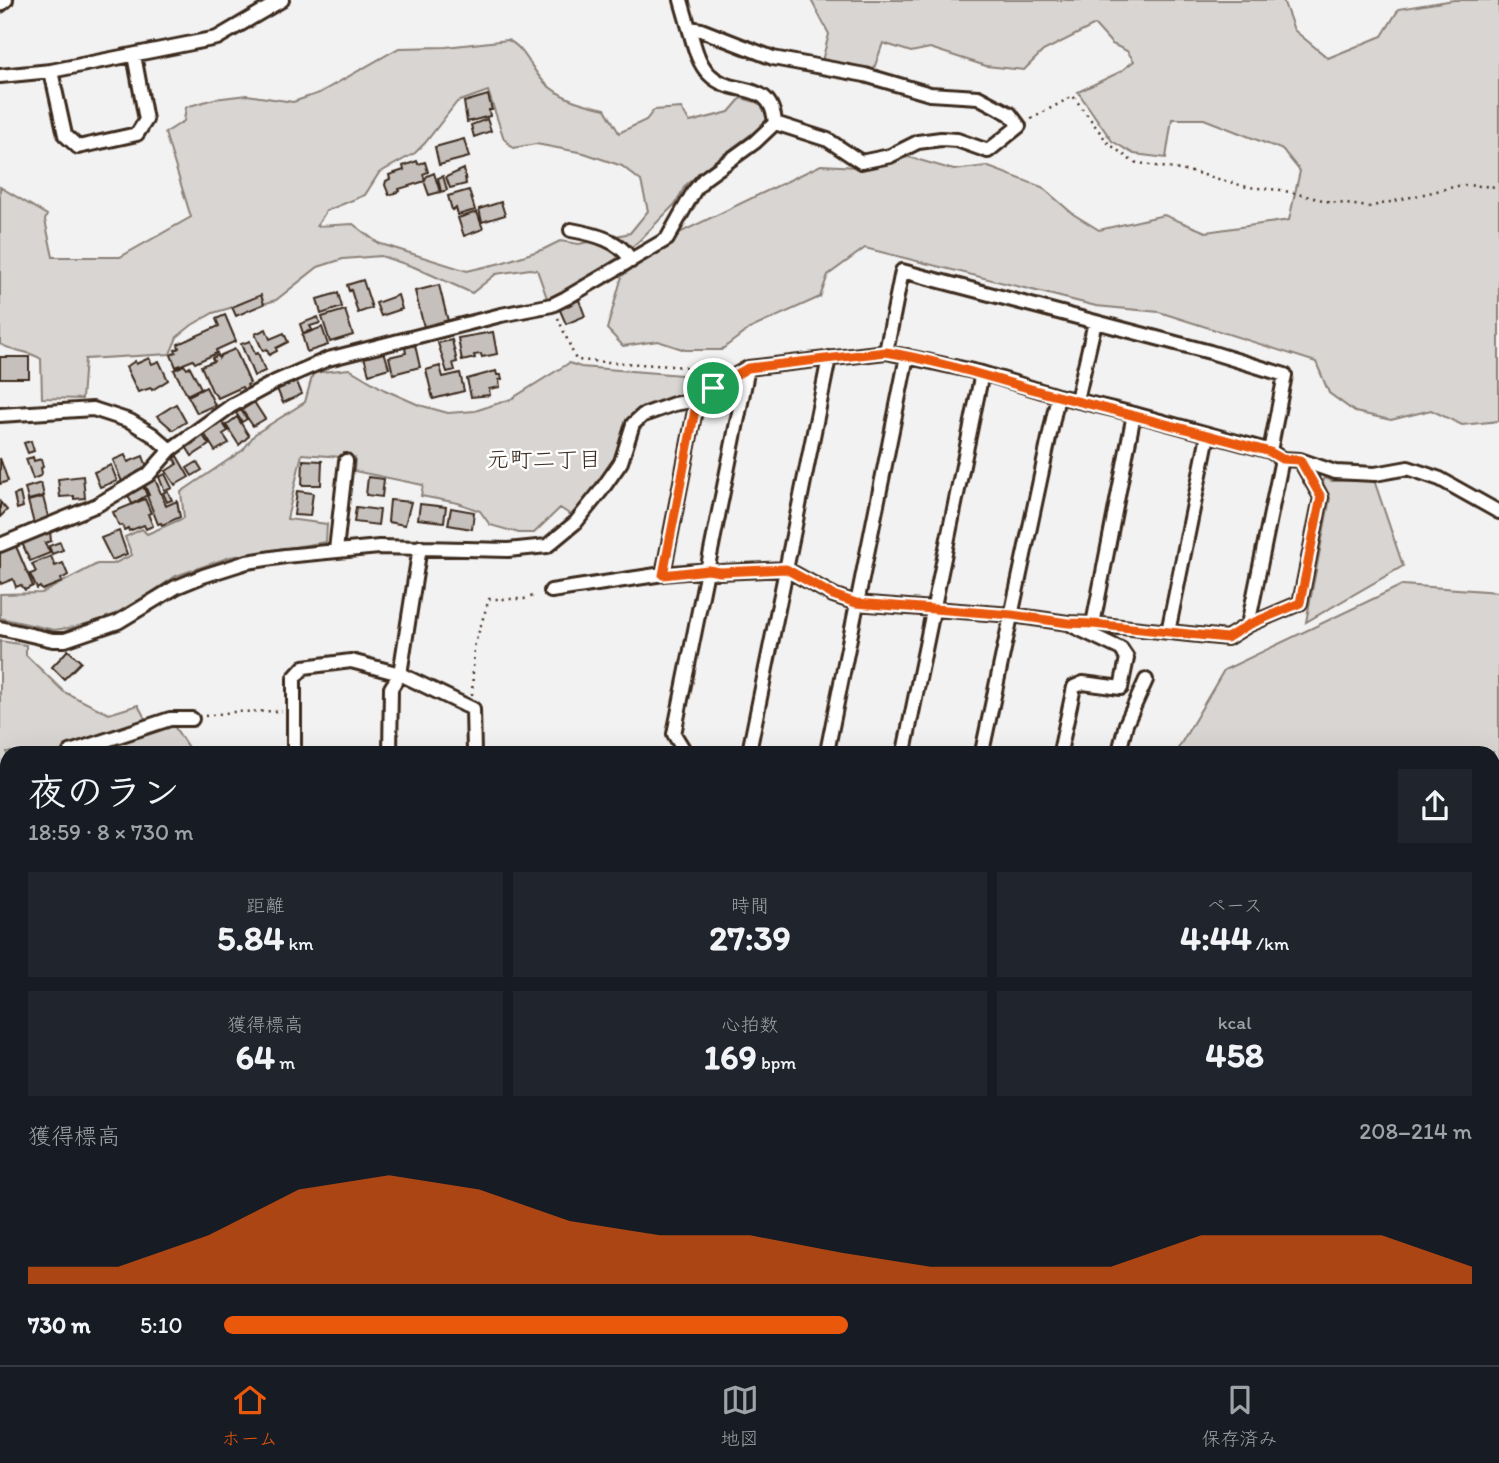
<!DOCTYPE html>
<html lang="ja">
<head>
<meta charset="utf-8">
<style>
  :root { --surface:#171b24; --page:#20242c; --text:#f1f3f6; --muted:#9ea1a6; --line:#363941; --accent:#ea580c }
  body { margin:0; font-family:Itim,"Klee One",sans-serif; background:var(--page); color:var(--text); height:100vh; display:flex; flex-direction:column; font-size:26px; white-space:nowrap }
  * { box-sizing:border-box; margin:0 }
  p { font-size:23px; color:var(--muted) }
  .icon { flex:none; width:38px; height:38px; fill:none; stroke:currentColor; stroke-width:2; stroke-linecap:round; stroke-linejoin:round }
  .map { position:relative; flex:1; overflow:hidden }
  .drawer { position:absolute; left:0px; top:746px; width:1500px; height:620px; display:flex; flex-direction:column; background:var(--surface); border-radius:21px 21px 0 0; box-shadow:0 7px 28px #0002 }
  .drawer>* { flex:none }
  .pin { position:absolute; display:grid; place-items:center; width:60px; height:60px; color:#fff; margin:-30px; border:4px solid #fff; border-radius:50%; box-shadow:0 2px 7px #0007 }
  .round { display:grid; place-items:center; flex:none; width:74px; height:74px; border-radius:0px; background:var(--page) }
  .summary { display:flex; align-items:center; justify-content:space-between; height:119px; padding:0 28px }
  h1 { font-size:38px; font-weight:700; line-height:52px }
  .figures { display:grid; grid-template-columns:repeat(3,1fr); gap:10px; height:119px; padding:7px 28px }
  .figures div { display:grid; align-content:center; border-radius:0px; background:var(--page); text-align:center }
  .figures b { font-size:35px; font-weight:700 }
  .figures small { font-size:19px; font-weight:400 }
  .figures p { font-size:19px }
  .chart { height:196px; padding:14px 28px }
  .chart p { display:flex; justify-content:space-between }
  .chart svg { width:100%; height:126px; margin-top:7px; fill:var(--accent); opacity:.7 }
  ul { padding:0 28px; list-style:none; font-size:23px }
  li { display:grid; grid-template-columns:112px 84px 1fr; align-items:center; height:52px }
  li i { height:18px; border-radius:9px; background:var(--accent) }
  .dock { display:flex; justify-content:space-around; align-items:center; height:98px; border-top:2px solid var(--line); background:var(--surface); font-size:19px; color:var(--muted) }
  .dock a { display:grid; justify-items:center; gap:4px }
  .dock .selected { color:var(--accent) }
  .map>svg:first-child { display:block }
</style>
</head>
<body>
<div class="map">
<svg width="1499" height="1365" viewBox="0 0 1499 1365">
  <rect width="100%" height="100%" fill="#f3f2f2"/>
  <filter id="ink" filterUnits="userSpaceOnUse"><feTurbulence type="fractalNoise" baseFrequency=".0143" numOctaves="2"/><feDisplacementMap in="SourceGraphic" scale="14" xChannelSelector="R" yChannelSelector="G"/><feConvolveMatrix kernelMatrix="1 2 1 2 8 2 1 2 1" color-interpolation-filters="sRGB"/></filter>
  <g filter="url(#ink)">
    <!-- green -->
    <path fill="#d8d5d2" stroke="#8a8078" stroke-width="2" fill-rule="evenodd" d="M 811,0 L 1283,0 L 1294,30 L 1328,58 L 1382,36 L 1399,9 L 1454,0 L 1499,0 L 1499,421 L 1462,425 L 1431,410 L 1391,420 L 1355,412 L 1329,393 L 1316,362 L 1159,312 L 1096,306 L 865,248 L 828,275 L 820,297 L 749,329 L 721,350 L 685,350 L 658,341 L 623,346 L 607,329 L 622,276 L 679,233 L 821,165 L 859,167 L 909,157 L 954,170 L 986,166 L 1042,187 L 1073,214 L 1099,230 L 1164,215 L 1206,232 L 1289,220 L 1300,171 L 1283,150 L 1204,119 L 1172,119 L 1166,158 L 1134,154 L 1112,141 L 1078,92 L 1120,72 L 1134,61 L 1127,51 L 1112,44 L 1095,25 L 1043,51 L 1024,70 L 986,66 L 930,48 L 911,52 L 883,43 L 872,74 L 822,61 L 829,34 Z
      M 508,40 C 525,48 531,69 544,82 C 561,99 583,104 605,109 L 619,133 L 646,120 L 654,110 L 681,108 L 690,122 L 729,112 L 741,98 L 763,104 L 768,116 L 765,124 L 708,166 L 685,186 L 676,203 L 639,241 L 619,257 L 567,292 L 547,298 L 537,270 L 530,269 L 496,274 L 472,293 L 414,267 L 381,256 L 343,259 L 318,267 L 276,300 L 260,305 L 247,303 L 213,313 L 192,325 L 177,337 L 170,354 L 85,359 L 82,399 L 42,398 L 41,359 C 26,349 16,353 0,344 L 0,187 L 47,215 L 45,220 L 53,257 L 120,257 L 191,217 L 165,133 L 184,121 L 186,107 L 214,99 L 247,95 L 293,102 L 319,93 L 399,48 L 446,47 ZM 488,91 L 504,139 L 513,148 L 536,144 L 584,153 L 622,166 L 641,181 L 648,211 L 630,233 L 579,244 L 560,241 L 544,249 L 501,263 L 467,271 L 378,243 L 353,224 L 317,226 L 326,211 L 365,195 L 379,173 L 415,153 L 425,143 L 457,102 Z
      M 569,363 L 581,367 L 720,378 L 700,392 L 681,395 L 647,409 L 617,461 L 574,517 L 560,508 L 534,533 L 519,533 L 490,525 L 480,511 L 458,503 L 421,496 L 423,485 L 354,471 L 355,458 L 302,454 L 287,519 L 327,524 L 326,542 L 230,557 L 176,576 L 120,614 L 75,627 L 54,630 L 0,618 L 0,594 L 42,593 L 97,564 L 113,564 L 132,555 L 125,537 L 142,529 L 147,534 L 184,518 L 181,492 L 243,450 L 255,434 L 305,402 L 313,373 L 349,369 L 385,390 L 419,405 L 448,413 L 475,411 L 511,399 Z
      M 1324,478 L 1332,481 L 1374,480 L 1403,566 L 1306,622 L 1330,498 L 1322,481 Z
      M 1402,585 L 1499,592 L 1499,1235 L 1493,1233 L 1493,752 L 1176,752 L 1224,670 Z
      M 0,641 L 26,645 L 26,655 L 64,692 L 109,714 L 138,705 L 150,728 L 172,723 L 191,752 L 104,752 L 96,740 L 59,752 L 7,752 L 7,769 L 0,764 Z"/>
    <!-- building -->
    <path fill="#c6c0bd" stroke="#3b2a1e" stroke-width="2" d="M 488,95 L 492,110 L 489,110 L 490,116 L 467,122 L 464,102 Z
      M 487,119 L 491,131 L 474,137 L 471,125 Z
      M 464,139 L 469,157 L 439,165 L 435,147 Z
      M 417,161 L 418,164 L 425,162 L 428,172 L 423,174 L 425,181 L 399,189 L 400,191 L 389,195 L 385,185 L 386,181 L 390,179 L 389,175 L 404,170 L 403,166 Z
      M 464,169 L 466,184 L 450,188 L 446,177 Z
      M 434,173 L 440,192 L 429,195 L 424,181 L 427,176 Z
      M 443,176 L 447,190 L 441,192 L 438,178 Z
      M 469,190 L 475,210 L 458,215 L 456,208 L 452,210 L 448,196 Z
      M 501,202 L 505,215 L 482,222 L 479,209 Z
      M 477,212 L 483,229 L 464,236 L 458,218 Z
      M 363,280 L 372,308 L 358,313 L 351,290 L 349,291 L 347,285 Z
      M 439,285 L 448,321 L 424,327 L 415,291 Z
      M 338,293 L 342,307 L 321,314 L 317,299 Z
      M 261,295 L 264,304 L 236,316 L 232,307 Z
      M 398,295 L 402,309 L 381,316 L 376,303 Z
      M 579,300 L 585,316 L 566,324 L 559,308 Z
      M 345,310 L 353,335 L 330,342 L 322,317 Z
      M 225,315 L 236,341 L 216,350 L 217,353 L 195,363 L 193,360 L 176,367 L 171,355 L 176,352 L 175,350 L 179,348 L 178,344 L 219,326 L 216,319 Z
      M 318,317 L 320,323 L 310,326 L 312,330 L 303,333 L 300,324 Z
      M 322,327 L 328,345 L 307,352 L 302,335 Z
      M 266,329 L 270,339 L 284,333 L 288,342 L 276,348 L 277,351 L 269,355 L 267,349 L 263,351 L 255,334 Z
      M 493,332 L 497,354 L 482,357 L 481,354 L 474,355 L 475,358 L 462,361 L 458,338 Z
      M 452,340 L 457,362 L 453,363 L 455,370 L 447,372 L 438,343 Z
      M 250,341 L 255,354 L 258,353 L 265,371 L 254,376 L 241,344 Z
      M 415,345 L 420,367 L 393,374 L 389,357 L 406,353 L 405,348 Z
      M 235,349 L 250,383 L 247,385 L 249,388 L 244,390 L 242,387 L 218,398 L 212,391 L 201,366 L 214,361 L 212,358 L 218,355 L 219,358 L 221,355 Z
      M 384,351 L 389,368 L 369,374 L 364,357 Z
      M 0,357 L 29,357 L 29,378 L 0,378 Z
      M 149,358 L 152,364 L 159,361 L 168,380 L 152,390 L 151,388 L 138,392 L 126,367 L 135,361 L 136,364 Z
      M 184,365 L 187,369 L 190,367 L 201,388 L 187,395 L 174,370 Z
      M 440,366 L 443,377 L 460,373 L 464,391 L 433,399 L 426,370 Z
      M 496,371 L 497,375 L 501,375 L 502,379 L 499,380 L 500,387 L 489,389 L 490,395 L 471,397 L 467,379 Z
      M 296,380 L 302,394 L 283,403 L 277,389 Z
      M 206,387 L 215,405 L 197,413 L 188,396 Z
      M 254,402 L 265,419 L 253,426 L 242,410 Z
      M 176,404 L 186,422 L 173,430 L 157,416 Z
      M 241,410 L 247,419 L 242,422 L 236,413 Z
      M 237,417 L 249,436 L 239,445 L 226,425 Z
      M 222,422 L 228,431 L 223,434 L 229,443 L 215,451 L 204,433 Z
      M 202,434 L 209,445 L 192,456 L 185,445 Z
      M 31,441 L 34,451 L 28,453 L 24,443 Z
      M 125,455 L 128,462 L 143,456 L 147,467 L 137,472 L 138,475 L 122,482 L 113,460 Z
      M 177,456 L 189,477 L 175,485 L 166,471 L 177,464 L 174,458 Z
      M 33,457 L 34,461 L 41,459 L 43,467 L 41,468 L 42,473 L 40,476 L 33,479 L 26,459 Z
      M 0,458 L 8,481 L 0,484 Z
      M 303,460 L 322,461 L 321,485 L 302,485 Z
      M 197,462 L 202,470 L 192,476 L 187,468 Z
      M 111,465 L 117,481 L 100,487 L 94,472 Z
      M 165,474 L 172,488 L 167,490 L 172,500 L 167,502 L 163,493 L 165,492 L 159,477 Z
      M 83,476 L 85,498 L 74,499 L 74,496 L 60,497 L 58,479 Z
      M 368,477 L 384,479 L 382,497 L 366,495 Z
      M 155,479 L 166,506 L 177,501 L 180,517 L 162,525 L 161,523 L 158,524 L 147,496 L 149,495 L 144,484 Z
      M 41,483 L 44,496 L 28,500 L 25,488 Z
      M 143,486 L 147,495 L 132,504 L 127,493 Z
      M 297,491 L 313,493 L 310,516 L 294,515 Z
      M 20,493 L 23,507 L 17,509 L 14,495 Z
      M 43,497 L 49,520 L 34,524 L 28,501 Z
      M 145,499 L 151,513 L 148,514 L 153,526 L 146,529 L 144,525 L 129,531 L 128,528 L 124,530 L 122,525 L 119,526 L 113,512 Z
      M 390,500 L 411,502 L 405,525 L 388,522 Z
      M 0,502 L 7,510 L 0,517 Z
      M 420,504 L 446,507 L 444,522 L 418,519 Z
      M 356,507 L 380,510 L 378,525 L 354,522 Z
      M 451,508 L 474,512 L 472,529 L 448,525 Z
      M 50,531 L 51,541 L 45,543 L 50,553 L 30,561 L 22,543 Z
      M 119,531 L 127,554 L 112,560 L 101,538 Z
      M 60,542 L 63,550 L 52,554 L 49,546 Z
      M 15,544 L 33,586 L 25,590 L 21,585 L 16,587 L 13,579 L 1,584 L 0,581 L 0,551 Z
      M 51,556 L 55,566 L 63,563 L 68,575 L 61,579 L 62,582 L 42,590 L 40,587 L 37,589 L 30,574 L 36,572 L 32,564 Z
      M 68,650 L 81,662 L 64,679 L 52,667 Z"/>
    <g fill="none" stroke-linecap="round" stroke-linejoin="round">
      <!-- street casing -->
      <g stroke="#3b2a1e" stroke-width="18">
        <path id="street" d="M 0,5 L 6,0
          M 689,28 C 694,44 697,62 709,74 C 733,99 771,77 775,123
          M 51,71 L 65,135 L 78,147 L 137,134 L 146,120 L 134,55
          M 0,76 L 51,71 L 217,38 L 282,0
          M 571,230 C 593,234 621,240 631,261
          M 886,352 L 902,271 L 1210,352 L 1285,375 L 1270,451
          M 697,400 L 663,574 L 708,570 L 720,572 L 786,569 L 833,595 L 856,603 L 1012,615 L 1068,623 L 1093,624 L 1227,638 L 1248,625 L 1300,603 L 1321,497 L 1300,460
          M 1077,400 L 1095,322
          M 0,415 L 93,409 L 130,421 L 153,435 L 170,450
          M 0,545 L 97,505 L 148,475 L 170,450 L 231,406 L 275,382 L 328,359 L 501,315 L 552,305 L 566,298 L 667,239 L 694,191 L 704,179 L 755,142 L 775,123 L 828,140 L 861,162 L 890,156 L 918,142 L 941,139 L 957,140 L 988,151 L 1019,126 L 1010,114 L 978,97 L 930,94 L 865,75 L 773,58 L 701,30 L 689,28 L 681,0
          M 336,550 L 346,461
          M 551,591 L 663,574
          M 1093,624 L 1134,414
          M 1248,625 L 1282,459
          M 0,628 L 53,640 L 65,640 L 118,622 L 176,587 L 203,576 L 247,562 L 285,556 L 379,547 L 508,550 L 547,546 L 576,522 L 600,492 L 621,462 L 633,424 L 643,415 L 674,404 L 697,400 L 713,388 L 748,368 L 886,352 L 982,373 L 1058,396 L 1134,414 L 1270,451 L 1282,459 L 1300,460 L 1335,472 L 1375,474 L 1408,468 L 1440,479 L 1499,512
          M 1168,632 L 1208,435
          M 70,752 L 170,719 L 192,719
          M 294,752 L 294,678 L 304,667 L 351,661 L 400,674 L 473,709 L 474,752
          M 390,752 L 391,688 L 400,674 L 420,547
          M 685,752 L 674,734 L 748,368
          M 749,752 L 829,358
          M 827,752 L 907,356
          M 904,752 L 982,373
          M 982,752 L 1058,396
          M 1060,752 L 1074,687 L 1083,683 L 1121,688 L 1127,658 L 1121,649 L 1073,626
          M 1119,752 L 1126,724 L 1146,680
          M 0,780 L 7,790
          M 0,1226 L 7,1225
          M 0,1328 L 7,1327
          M 336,1358 L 338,1365
          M 523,1358 L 539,1365
          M 1222,1358 L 1251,1365
          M 553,1365 L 557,1361 L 567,1358
          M 828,1365 L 855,1358
          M 962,1365 L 962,1358"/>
      </g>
      <!-- path -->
      <path stroke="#3b2a1e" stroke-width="2.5" stroke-dasharray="2 5" stroke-linecap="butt" d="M 1031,119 L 1073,96 L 1108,143 L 1133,162 L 1197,173 L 1247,187 L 1281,190 L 1331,202 L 1369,207 L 1462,185 L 1499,187
        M 558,318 L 576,360 L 704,368 L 707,375
        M 472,695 L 474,647 L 489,599 L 524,599 L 537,595
        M 205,716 L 232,712 L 282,711
        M 118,1358 L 121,1365
        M 482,1358 L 492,1365"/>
      <!-- street -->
      <use href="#street" stroke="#fff" stroke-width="12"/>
    </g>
  </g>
  <g fill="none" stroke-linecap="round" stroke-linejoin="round" filter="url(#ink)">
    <!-- route casing -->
    <g stroke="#fff" stroke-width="14">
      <path id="route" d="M 886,352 C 945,362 1000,381 1057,396 C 1128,414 1199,432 1270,452 L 1282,459 L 1300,460 L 1321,497 L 1300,603 L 1248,625 L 1227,638 L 1093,624 L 1068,623 L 1012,615 L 856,603 L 833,595 L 786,569 L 720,572 L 708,570 L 663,575 L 697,400 L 713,388 L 748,368 Z"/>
    </g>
    <!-- route -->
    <use href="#route" stroke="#ea580c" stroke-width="9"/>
  </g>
  <g text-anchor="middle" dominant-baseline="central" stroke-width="5" stroke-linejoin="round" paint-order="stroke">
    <!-- neighbourhood labels -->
    <g font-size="23" fill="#3b2a1e" stroke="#fff">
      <text x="544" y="459">元町二丁目</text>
    </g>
  </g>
</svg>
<div class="pin" style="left:713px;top:388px;background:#1e9e55"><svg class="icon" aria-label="arrive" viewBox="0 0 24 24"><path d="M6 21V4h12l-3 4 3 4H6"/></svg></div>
<section class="drawer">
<div class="summary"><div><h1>夜のラン</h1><p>18:59 · 8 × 730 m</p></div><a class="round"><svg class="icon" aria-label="share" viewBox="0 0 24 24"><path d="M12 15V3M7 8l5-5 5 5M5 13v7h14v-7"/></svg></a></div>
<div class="figures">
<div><p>距離</p><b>5.84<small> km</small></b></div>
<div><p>時間</p><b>27:39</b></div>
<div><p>ペース</p><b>4:44<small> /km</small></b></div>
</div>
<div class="figures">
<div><p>獲得標高</p><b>64<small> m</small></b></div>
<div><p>心拍数</p><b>169<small> bpm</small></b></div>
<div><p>kcal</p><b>458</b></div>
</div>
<div class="chart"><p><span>獲得標高</span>208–214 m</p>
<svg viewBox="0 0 160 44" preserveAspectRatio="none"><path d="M0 44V38L10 38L20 27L30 11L40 6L50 11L60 22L70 27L80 27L90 33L100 38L110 38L120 38L130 27L140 27L150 27L160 38V44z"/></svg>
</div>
<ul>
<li><b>730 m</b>5:10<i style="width:50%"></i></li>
</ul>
</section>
</div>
<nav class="dock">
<a class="selected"><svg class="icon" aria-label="home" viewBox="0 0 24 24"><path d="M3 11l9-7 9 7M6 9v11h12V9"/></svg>ホーム</a>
<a><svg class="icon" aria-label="map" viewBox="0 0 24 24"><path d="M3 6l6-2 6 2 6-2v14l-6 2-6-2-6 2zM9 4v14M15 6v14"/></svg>地図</a>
<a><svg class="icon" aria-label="saved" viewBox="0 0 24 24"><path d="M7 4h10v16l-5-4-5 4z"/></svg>保存済み</a>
</nav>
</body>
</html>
